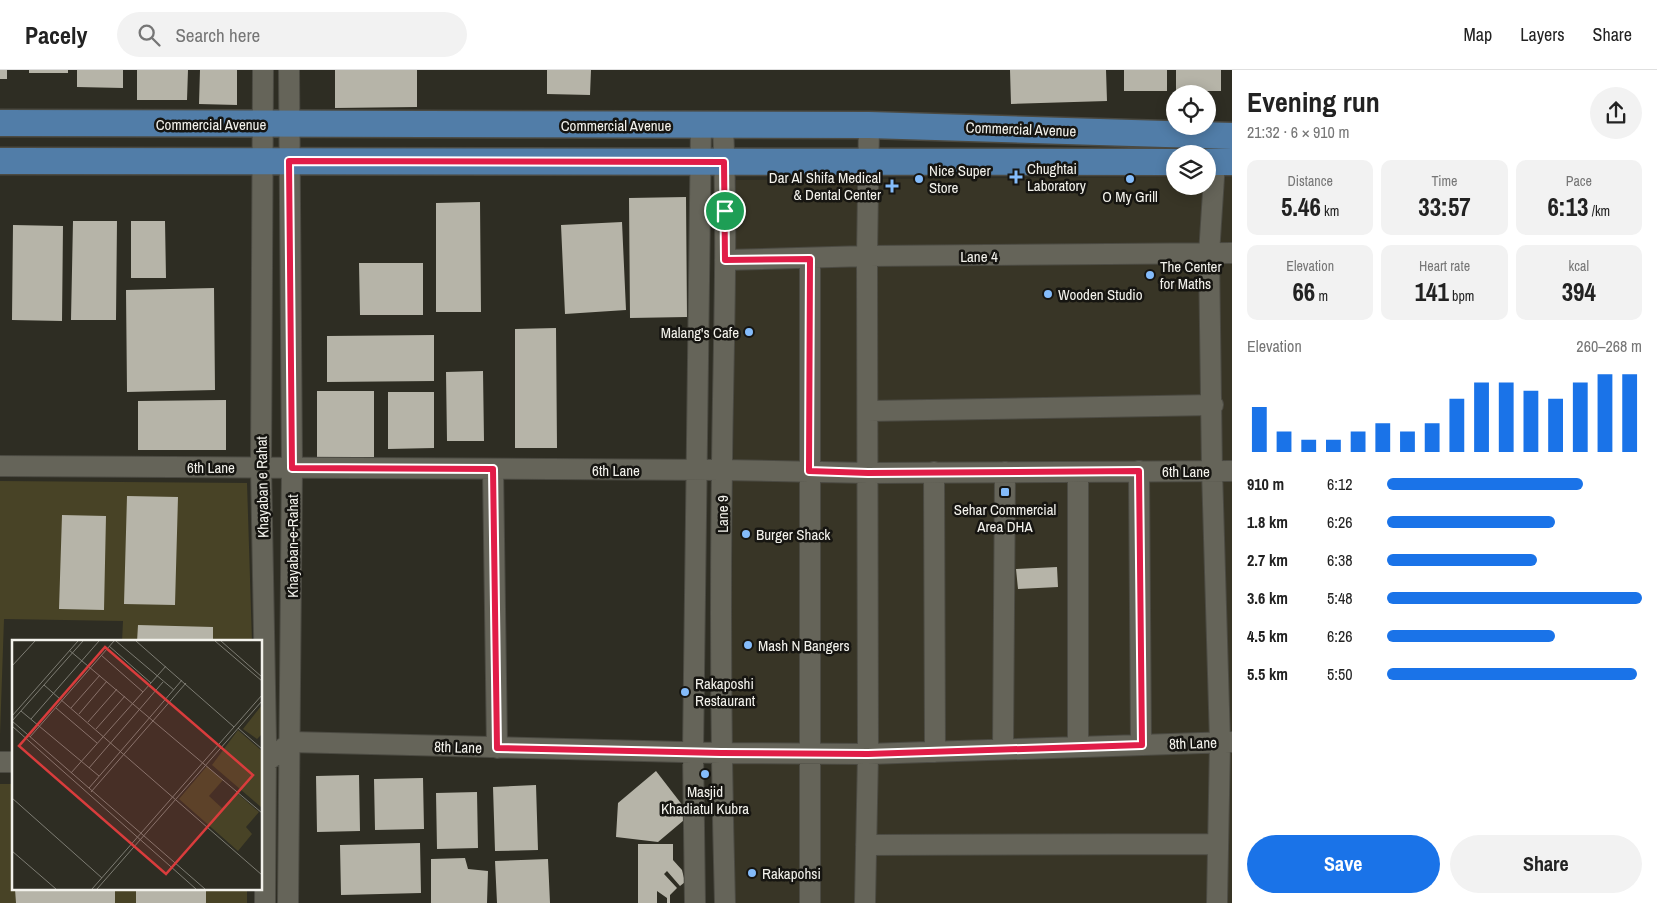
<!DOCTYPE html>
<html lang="en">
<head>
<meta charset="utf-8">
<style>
  :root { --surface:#fff; --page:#f2f2f2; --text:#222; --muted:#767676; --line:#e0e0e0; --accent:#1a73e8 }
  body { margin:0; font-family:"Archivo Narrow",sans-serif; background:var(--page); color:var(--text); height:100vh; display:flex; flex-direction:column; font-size:19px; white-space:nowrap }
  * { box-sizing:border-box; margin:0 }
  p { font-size:16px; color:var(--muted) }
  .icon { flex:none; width:28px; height:28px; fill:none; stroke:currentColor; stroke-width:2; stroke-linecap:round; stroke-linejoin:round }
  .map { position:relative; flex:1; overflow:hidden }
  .side { display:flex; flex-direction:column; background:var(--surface); width:425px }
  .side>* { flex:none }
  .controls { position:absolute; left:1166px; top:15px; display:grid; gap:10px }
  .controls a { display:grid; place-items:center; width:50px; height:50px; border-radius:50%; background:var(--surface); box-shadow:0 2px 12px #0003; font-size:25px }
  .pin { position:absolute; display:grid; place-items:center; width:42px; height:42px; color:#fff; margin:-21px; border:2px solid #fff; border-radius:50%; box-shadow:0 1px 5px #0007 }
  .round { display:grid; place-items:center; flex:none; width:52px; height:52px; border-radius:26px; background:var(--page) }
  .overview { display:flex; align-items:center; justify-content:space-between; height:85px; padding:0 15px }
  h1 { font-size:28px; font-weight:700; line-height:38px }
  .stats { display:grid; grid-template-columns:repeat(3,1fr); gap:8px; height:85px; padding:5px 15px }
  .stats div { display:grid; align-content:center; border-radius:10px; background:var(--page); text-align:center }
  .stats b { font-size:25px; font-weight:700 }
  .stats small { font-size:14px; font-weight:400 }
  .stats p { font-size:14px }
  .chart { height:140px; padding:10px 15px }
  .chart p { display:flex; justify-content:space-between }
  .chart svg { width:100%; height:90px; margin-top:5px; stroke:var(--accent); stroke-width:6 }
  .cta { display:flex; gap:10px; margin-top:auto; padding:10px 15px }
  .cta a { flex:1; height:58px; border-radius:30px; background:var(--accent); color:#fff; font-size:20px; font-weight:700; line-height:58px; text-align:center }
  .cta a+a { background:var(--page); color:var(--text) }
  ul { padding:0 15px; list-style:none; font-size:16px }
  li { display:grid; grid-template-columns:80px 60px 1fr; align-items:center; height:38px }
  li i { height:12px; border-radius:6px; background:var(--accent) }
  header { display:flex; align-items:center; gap:30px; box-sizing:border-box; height:70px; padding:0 25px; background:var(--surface); border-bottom:1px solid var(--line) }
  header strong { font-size:24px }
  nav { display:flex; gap:28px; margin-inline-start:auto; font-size:18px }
  .search { width:350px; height:45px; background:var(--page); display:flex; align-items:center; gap:12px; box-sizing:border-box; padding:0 18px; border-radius:28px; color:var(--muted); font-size:19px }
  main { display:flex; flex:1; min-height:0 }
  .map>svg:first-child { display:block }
</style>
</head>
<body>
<header>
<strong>Pacely</strong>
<div class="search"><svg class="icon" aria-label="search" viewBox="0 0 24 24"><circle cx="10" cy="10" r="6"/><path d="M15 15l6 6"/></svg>Search here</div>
<nav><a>Map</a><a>Layers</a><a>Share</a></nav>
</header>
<main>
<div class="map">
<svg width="1232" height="833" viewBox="0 0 1232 833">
  <rect width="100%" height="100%" fill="#2e2d23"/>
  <!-- built -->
  <path fill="#383526" d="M 1175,107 L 1175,116 L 1208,116 L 1208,107 L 1232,107 L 1232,833 L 729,833 L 736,110 Z"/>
  <!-- green -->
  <path fill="#484326" d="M 0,411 L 247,413 L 252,572 L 122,572 L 123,551 L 4,549 L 0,665 Z
    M 0,714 L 14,714 L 14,819 L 247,819 L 247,833 L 0,833 Z"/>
  <!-- building -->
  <path fill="#b6b4a8" d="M 0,0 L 7,0 L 7,9 L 0,9 Z
    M 29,0 L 68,0 L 68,3 L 29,3 Z
    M 77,0 L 123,0 L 123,18 L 77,17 Z
    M 137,0 L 188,0 L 187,30 L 137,30 Z
    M 200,0 L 237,0 L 237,35 L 199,34 Z
    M 335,0 L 417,0 L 417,37 L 335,38 Z
    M 547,0 L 591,0 L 590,25 L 547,24 Z
    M 1010,0 L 1106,0 L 1107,31 L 1011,34 Z
    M 1124,0 L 1167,0 L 1167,21 L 1124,21 Z
    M 1176,0 L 1221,0 L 1221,21 L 1176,21 Z
    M 686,127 L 687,247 L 630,248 L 629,128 Z
    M 480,132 L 481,242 L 436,242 L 436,133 Z
    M 73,151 L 117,151 L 116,250 L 71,250 Z
    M 131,151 L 165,151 L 166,208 L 131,208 Z
    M 622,152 L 626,240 L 565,244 L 561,155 Z
    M 13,155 L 63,156 L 62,251 L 12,250 Z
    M 359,193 L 423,193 L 423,245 L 360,245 Z
    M 214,218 L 215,320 L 127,322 L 126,220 Z
    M 556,258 L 557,378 L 515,378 L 515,259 Z
    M 434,265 L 434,311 L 327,312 L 327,266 Z
    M 483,301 L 484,371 L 447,371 L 446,302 Z
    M 317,321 L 374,321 L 374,387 L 317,387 Z
    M 388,322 L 434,322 L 434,378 L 388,379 Z
    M 226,330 L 226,380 L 138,380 L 138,331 Z
    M 127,426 L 178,427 L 175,535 L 124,534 Z
    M 62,445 L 106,446 L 104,540 L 59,539 Z
    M 1057,497 L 1058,517 L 1018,519 L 1016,499 Z
    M 138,555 L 213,557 L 213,572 L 137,572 Z
    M 656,701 L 690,745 L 658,772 L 616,767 L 618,733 Z
    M 359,705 L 360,761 L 317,762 L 316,706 Z
    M 423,708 L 424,759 L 375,760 L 374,709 Z
    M 536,715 L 538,780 L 495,781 L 493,717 Z
    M 477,722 L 478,778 L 437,779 L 436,723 Z
    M 420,773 L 421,823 L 341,825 L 340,775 Z
    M 638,774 L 673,774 L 673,790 L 682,800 L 685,812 L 680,816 L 667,801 L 664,804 L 677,818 L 670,825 L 670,833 L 667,833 L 667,828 L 657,821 L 657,833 L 638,833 Z
    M 465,788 L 468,799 L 488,801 L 487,833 L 431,833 L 431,789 Z
    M 548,789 L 550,833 L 497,833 L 495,791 Z
    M 15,819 L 115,819 L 115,833 L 16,833 Z
    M 136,819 L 206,819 L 206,833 L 136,833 Z"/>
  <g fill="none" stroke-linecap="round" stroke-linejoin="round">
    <!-- minor casing -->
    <g stroke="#4b4a42" stroke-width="22">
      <path id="minor" d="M 263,0 L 261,397 L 266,671 L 265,833
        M 723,55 C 728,170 723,285 722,399 C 720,544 721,688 725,833
        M 1215,92 L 1209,184 L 1212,400 L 1220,672 L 1217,833
        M 810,189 L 810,833
        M 725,190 L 867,186 L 1232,183
        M 868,341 L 1213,335
        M 0,396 L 722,400 L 868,403 L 1232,401
        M 493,399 L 497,678
        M 1139,401 L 1141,675
        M 934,402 L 935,682
        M 1078,677 L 1078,402
        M 1003,679 L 1005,402
        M 0,692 L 14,692
        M 261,693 L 265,693 L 291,672 L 721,683 L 868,684 L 1232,672
        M 866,775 L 1218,774
        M 288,833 L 292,398 L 289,0
        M 695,833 L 693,682 L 701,55
        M 865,833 L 868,684 L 867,186 L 869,55"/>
    </g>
    <!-- major casing -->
    <g stroke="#4b4a42" stroke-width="29">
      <path id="major" d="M 0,53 L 869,55 L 1232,66
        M 0,91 L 1175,92
        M 1208,92 L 1232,92"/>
    </g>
    <!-- minor -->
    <use href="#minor" stroke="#656459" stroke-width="20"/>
    <!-- major -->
    <use href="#major" stroke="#517da8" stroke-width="26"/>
  </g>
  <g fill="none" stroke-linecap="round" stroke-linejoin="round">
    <!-- route casing -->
    <g stroke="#fff" stroke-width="10">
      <path id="route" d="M 289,91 L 724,92 L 725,190 L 810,189 L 809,401 L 868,403 L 1139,401 L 1142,675 L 868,684 L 721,683 L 497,678 L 493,399 L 292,398 Z"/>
    </g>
    <!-- route -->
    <use href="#route" stroke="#e11d48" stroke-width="6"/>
  </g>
  <!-- markers -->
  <g fill="#84bcfb" stroke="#161511" stroke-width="2">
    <path d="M1013.5 99.5h5v5h5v5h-5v5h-5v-5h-5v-5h5z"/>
    <circle cx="919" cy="109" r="5"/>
    <circle cx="1130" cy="109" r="5"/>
    <path d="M889.5 108.5h5v5h5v5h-5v5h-5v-5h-5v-5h5z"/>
    <circle cx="1150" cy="205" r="5"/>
    <circle cx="1048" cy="224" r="5"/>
    <circle cx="749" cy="262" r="5"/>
    <rect x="1000" y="417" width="10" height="10" rx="2.5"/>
    <circle cx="746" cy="464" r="5"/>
    <circle cx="748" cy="575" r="5"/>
    <circle cx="685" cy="622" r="5"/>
    <circle cx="705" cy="704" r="5"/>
    <circle cx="752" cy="803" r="5"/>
  </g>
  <g text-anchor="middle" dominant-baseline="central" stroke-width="5" stroke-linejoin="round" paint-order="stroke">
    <!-- street labels -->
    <g font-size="15" fill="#f3f2ec" stroke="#161511">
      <text x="211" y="54">Commercial Avenue</text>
      <text x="616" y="55">Commercial Avenue</text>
      <text transform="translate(1021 59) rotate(2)">Commercial Avenue</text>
      <text x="979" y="186">Lane 4</text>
      <text x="211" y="397">6th Lane</text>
      <text x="616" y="400">6th Lane</text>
      <text x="1186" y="401">6th Lane</text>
      <text transform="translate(262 417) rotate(-91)">Khayaban e Rahat</text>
      <text transform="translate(722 444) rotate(-90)">Lane 9</text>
      <text transform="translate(292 476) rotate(-90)">Khayaban-e-Rahat</text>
      <text transform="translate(1193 673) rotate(-2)">8th Lane</text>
      <text transform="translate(458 677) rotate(2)">8th Lane</text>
    </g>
    <!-- poi labels -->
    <g font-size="15" fill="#f3f2ec" stroke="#161511" text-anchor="start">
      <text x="1027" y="98">Chughtai<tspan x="1027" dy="17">Laboratory</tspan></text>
      <text x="929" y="100">Nice Super<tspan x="929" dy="17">Store</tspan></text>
      <text x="881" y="107" text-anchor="end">Dar Al Shifa Medical<tspan x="881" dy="17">&amp; Dental Center</tspan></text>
      <text x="1130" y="126" text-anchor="middle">O My Grill</text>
      <text x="1160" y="196">The Center<tspan x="1160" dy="17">for Maths</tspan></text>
      <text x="1058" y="224">Wooden Studio</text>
      <text x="739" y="262" text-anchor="end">Malang's Cafe</text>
      <text x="1005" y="439" text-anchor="middle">Sehar Commercial<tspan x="1005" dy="17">Area DHA</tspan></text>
      <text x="756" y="464">Burger Shack</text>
      <text x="758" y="575">Mash N Bangers</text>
      <text x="695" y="613">Rakaposhi<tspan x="695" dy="17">Restaurant</tspan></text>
      <text x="705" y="721" text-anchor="middle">Masjid<tspan x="705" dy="17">Khadiatul Kubra</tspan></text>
      <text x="762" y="803">Rakapohsi</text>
    </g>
  </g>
  <!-- overview -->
  <g transform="translate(12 570)">
    <rect width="250" height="250" fill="#2e2d23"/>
    <path d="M 250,65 L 250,94 L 245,99 L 231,89 ZM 226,90 L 250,111 L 250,168 L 200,125 ZM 195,126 L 211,140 L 197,156 L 210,168 L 225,153 L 247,172 L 234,187 L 240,194 L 226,211 L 167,159 Z" fill="#484326"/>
    <path fill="none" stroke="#7d7c73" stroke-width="1" d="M 104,1 L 162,50M 124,1 L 222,87M 203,1 L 250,41M 209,1 L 250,37M 97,6 L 139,43M 57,10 L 250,173M 89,15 L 131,52M 0,26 L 23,1M 32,45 L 250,235M 44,68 L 85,103M 59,68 L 88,35M 9,71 L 87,136M 67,74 L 95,41M 0,76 L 66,1M 19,79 L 87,1M 0,81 L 71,1M 0,81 L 193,249M 76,82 L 105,49M 0,86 L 184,249M 226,88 L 250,109M 84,89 L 113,56M 18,97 L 102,1M 77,128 L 151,42M 59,133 L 154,26M 77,148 L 170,40M 79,152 L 174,43M 0,158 L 90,238M 0,211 L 44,249M 80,249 L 250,55M 85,249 L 250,61"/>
    <path fill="#d93c3c" fill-opacity="0.15" stroke="#d93c3c" stroke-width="2.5" d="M 93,7 L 241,135 L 154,234 L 7,106 Z"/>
    <rect width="250" height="250" fill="none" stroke="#f3f2ec" stroke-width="2.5"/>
  </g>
</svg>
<div class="controls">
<a><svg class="icon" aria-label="locate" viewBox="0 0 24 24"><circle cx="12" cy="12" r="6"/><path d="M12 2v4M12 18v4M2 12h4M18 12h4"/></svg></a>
<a><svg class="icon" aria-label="layers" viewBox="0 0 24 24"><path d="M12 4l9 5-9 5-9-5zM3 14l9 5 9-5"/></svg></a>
</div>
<div class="pin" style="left:725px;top:141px;background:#1e9e55"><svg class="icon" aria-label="arrive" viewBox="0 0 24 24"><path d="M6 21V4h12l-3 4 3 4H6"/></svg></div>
</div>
<section class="side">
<div class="overview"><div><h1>Evening run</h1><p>21:32 · 6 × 910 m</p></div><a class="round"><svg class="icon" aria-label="share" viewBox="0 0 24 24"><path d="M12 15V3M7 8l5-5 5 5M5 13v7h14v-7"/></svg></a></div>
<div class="stats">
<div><p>Distance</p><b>5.46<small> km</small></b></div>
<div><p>Time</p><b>33:57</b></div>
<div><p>Pace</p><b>6:13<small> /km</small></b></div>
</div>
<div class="stats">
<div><p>Elevation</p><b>66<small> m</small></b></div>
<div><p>Heart rate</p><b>141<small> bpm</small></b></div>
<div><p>kcal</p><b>394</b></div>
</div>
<div class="chart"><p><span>Elevation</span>260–268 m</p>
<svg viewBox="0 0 160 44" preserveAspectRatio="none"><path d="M5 44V22M15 44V34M25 44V38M35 44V38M45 44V34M55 44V30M65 44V34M75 44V30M85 44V18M95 44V10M105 44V10M115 44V14M125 44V18M135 44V10M145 44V6M155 44V6"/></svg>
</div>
<ul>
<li><b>910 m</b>6:12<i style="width:77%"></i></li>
<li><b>1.8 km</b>6:26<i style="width:66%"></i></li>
<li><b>2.7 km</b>6:38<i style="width:59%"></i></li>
<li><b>3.6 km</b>5:48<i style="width:100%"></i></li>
<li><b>4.5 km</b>6:26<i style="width:66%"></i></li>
<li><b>5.5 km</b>5:50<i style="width:98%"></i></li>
</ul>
<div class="cta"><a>Save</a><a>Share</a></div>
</section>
</main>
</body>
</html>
